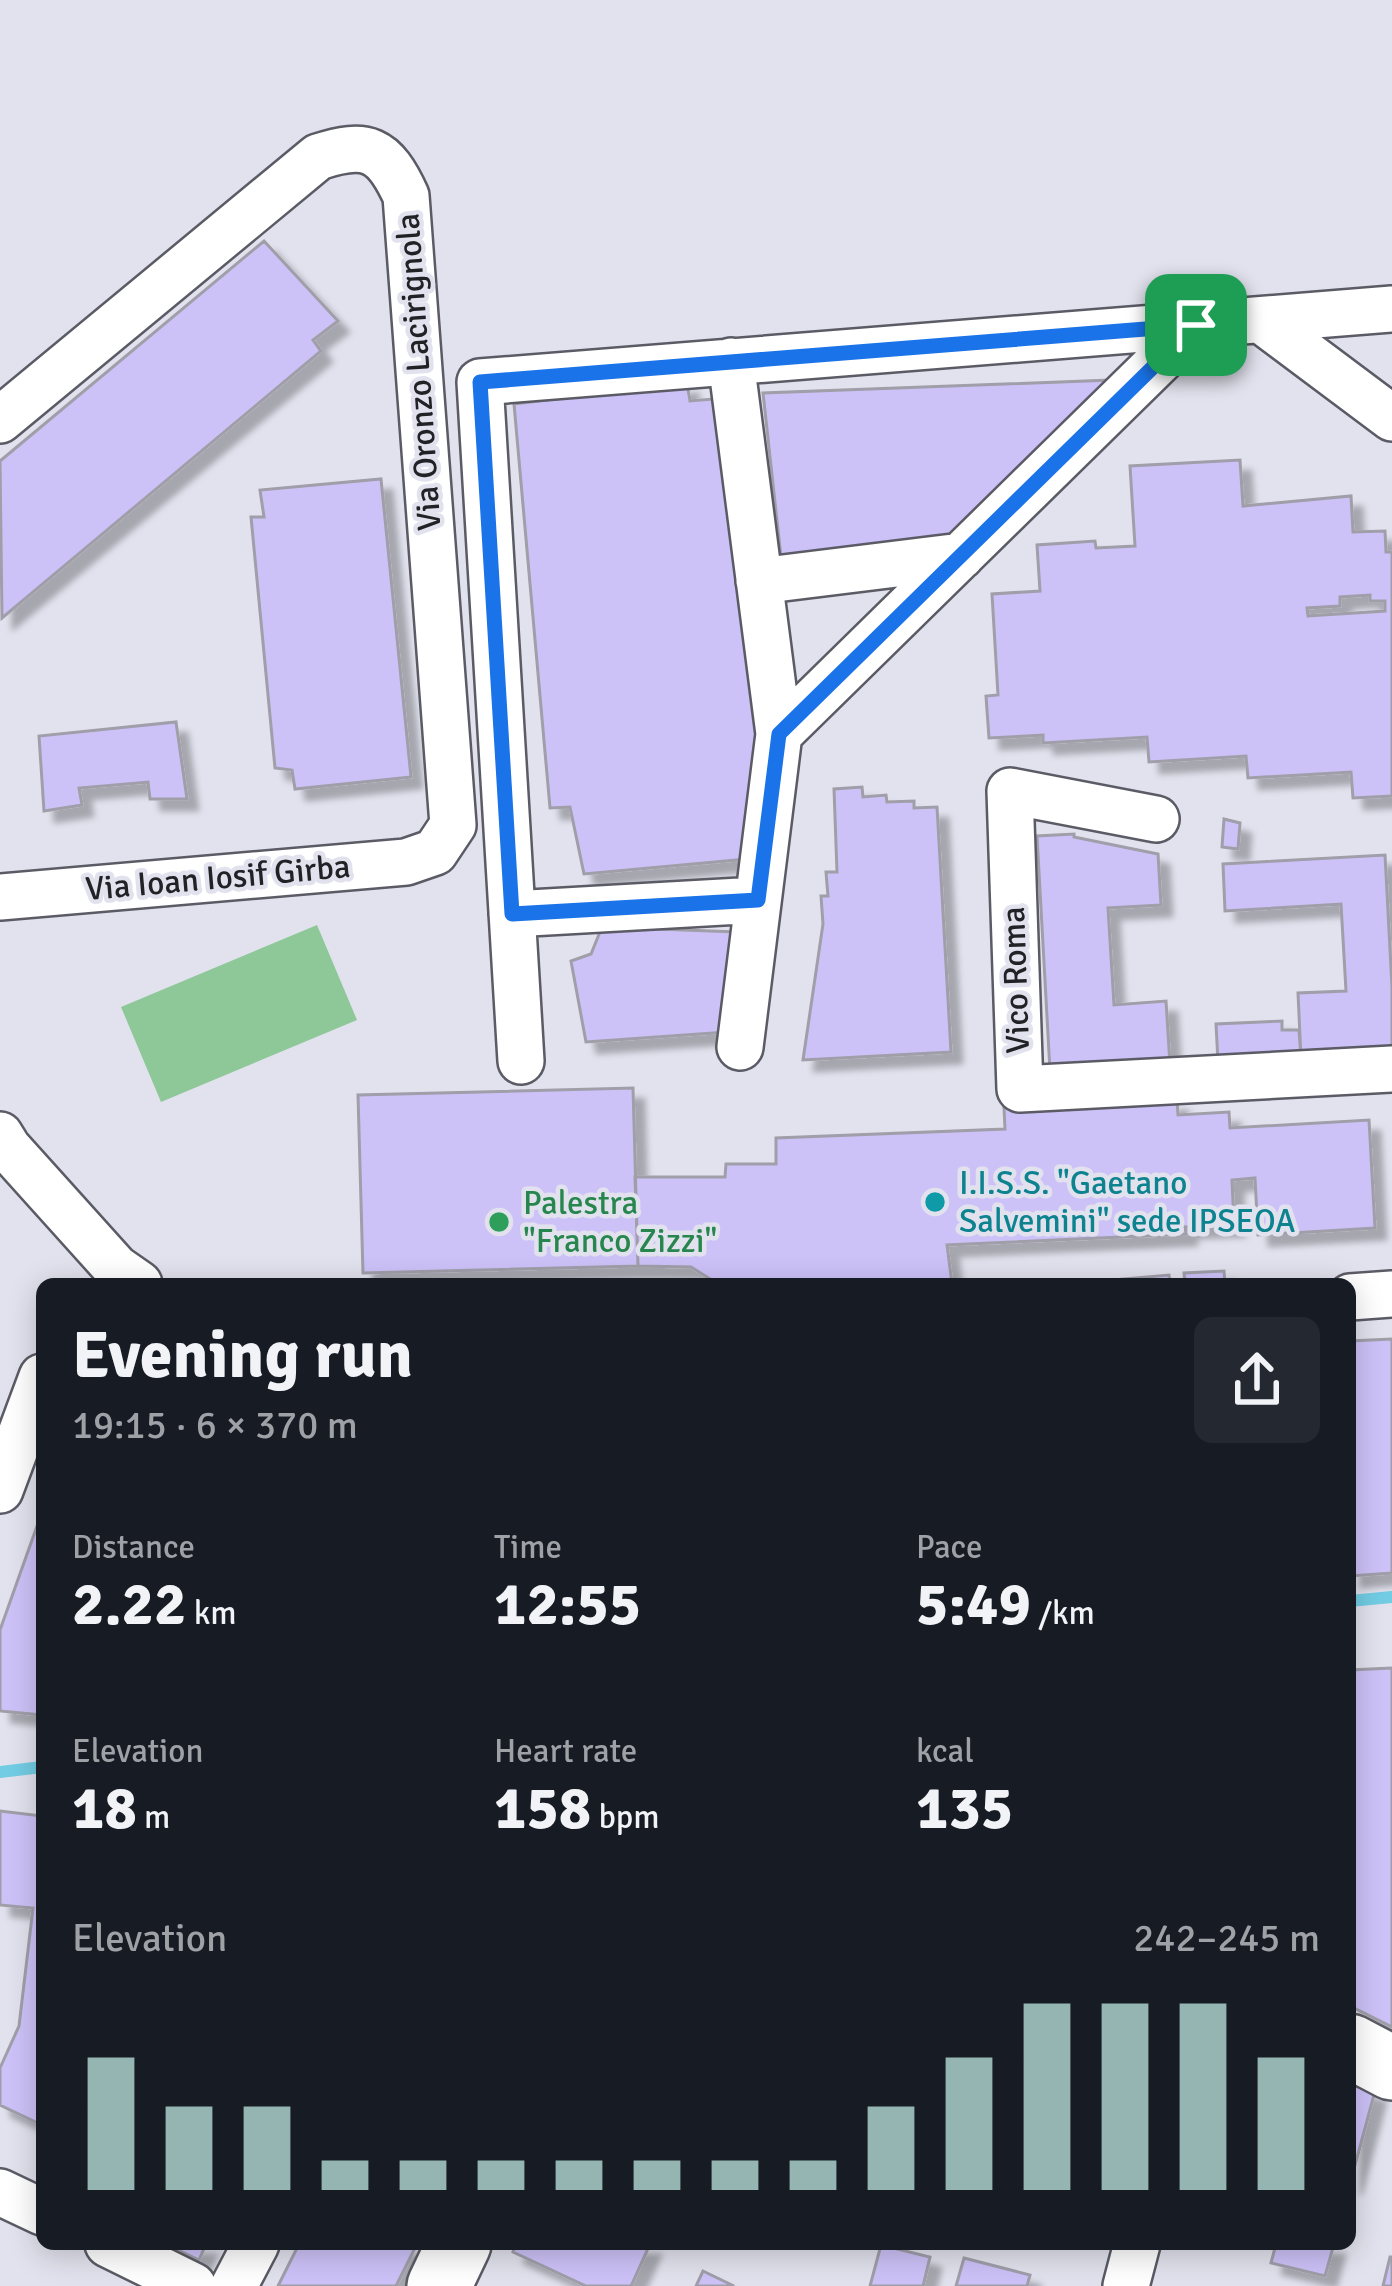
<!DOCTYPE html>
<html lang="en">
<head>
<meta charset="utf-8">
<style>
  :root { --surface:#171b24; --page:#242831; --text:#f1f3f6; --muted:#9ea1a6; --accent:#94b5b2 }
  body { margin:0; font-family:Signika,sans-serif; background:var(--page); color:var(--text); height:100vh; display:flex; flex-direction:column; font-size:45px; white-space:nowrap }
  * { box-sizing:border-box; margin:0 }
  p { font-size:39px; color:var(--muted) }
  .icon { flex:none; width:66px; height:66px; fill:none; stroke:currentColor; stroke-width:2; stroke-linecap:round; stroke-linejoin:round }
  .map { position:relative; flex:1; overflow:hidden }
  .details { position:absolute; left:36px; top:1278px; width:1320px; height:972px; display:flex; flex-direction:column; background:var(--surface); border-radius:18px; box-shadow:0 6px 30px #0003 }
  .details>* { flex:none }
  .pin { position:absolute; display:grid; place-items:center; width:102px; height:102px; color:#fff; margin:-51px; border-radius:24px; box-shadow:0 6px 18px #0006 }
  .round { display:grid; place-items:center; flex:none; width:126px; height:126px; border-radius:18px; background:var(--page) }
  .overview { display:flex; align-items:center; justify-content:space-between; height:204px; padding:0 36px }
  h1 { font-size:66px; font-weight:700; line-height:90px }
  .metrics { display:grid; grid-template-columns:repeat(3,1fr); gap:18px; height:204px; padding:12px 36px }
  .metrics div { display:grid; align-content:center }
  .metrics b { font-size:60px; font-weight:700 }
  .metrics small { font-size:33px; font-weight:400 }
  .metrics p { font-size:33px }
  .chart { height:336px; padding:24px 36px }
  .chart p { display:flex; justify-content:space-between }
  .chart svg { width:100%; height:216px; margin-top:12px; stroke:var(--accent); stroke-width:6 }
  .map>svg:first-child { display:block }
</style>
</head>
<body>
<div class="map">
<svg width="1392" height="2286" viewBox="0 0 1392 2286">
  <defs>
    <filter id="shadow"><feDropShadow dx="11" dy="11" stdDeviation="3" flood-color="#0004"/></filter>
  </defs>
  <rect width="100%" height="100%" fill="#e2e2ee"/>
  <!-- green -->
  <path fill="#8ec898" d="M 317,925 L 357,1020 L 161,1102 L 121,1007 Z"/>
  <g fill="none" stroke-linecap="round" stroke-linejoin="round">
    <!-- stream -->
    <path stroke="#72cde4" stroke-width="12" d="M 1350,1601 L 1392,1597
      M 0,1772 L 42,1767"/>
  </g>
  <!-- building -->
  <path fill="#cdc2f8" stroke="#a09ea9" stroke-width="3" fill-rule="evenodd" filter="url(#shadow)" d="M 264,241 L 338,321 L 313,340 L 321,351 L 2,618 L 0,461 Z
    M 1113,380 L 946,539 L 781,557 L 763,393 Z
    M 687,383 L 690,401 L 713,399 L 763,724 L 747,859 L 584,874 L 570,807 L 550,808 L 514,404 Z
    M 1240,460 L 1243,506 L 1351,496 L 1353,532 L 1385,531 L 1386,552 L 1392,552 L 1392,796 L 1353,798 L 1351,772 L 1248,778 L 1246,756 L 1149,762 L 1147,737 L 1043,743 L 1043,735 L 989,738 L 986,696 L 998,695 L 992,594 L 1040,591 L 1037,545 L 1095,541 L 1096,548 L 1135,546 L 1130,466 ZM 1370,595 L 1370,601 L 1385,601 L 1385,611 L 1308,616 L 1307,608 L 1340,606 L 1340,597 Z
    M 381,479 L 411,777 L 295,789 L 292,770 L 275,768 L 251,517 L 264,517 L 260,490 Z
    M 176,722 L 187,799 L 150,799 L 148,782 L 79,788 L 82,805 L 44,811 L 39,736 Z
    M 862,787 L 863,797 L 886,795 L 887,802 L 914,801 L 914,808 L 937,807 L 951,1052 L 803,1060 L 823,924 L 821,896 L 828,896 L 826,872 L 837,872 L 834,789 Z
    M 1224,819 L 1240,823 L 1238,849 L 1222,847 Z
    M 1074,834 L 1074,837 L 1158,854 L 1161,905 L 1108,908 L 1114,1005 L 1166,1001 L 1170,1065 L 1050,1071 L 1037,836 Z
    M 1385,855 L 1392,987 L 1392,1053 L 1301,1058 L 1298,993 L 1346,991 L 1341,904 L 1225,911 L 1223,864 Z
    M 602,927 L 737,932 L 727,1032 L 586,1042 L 571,961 L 591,954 Z
    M 1282,1021 L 1282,1030 L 1299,1030 L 1301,1058 L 1218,1062 L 1216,1024 Z
    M 633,1088 L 638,1266 L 363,1273 L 358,1095 Z
    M 1177,1100 L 1178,1115 L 1229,1112 L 1230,1128 L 1369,1120 L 1375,1228 L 1258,1235 L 1255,1178 L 1232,1180 L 1234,1225 L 1185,1227 L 1186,1234 L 947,1245 L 952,1284 L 718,1284 L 691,1267 L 638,1266 L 635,1177 L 725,1177 L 726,1164 L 776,1164 L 776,1138 L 1005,1129 L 1004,1108 Z
    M 1224,1271 L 1225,1284 L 1185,1284 L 1184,1273 Z
    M 1169,1275 L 1170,1284 L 1066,1284 Z
    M 1392,1339 L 1392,1573 L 1350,1576 L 1350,1341 Z
    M 42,1512 L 42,1715 L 0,1711 L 0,1630 Z
    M 1392,1668 L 1392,2027 L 1350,2006 L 1350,1670 Z
    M 0,1811 L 42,1816 L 42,2125 L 0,2105 L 0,2068 L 19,2026 L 33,1908 L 0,1905 Z
    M 1350,2085 L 1375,2091 L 1350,2184 Z
    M 166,2244 L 206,2244 L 199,2260 Z
    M 299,2244 L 417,2244 L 396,2286 L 278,2286 Z
    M 516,2244 L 650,2244 L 631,2286 L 586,2286 L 513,2252 Z
    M 1276,2244 L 1334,2244 L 1325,2276 L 1271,2263 Z
    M 881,2245 L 930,2257 L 923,2286 L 870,2286 Z
    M 1390,2257 L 1392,2257 L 1392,2286 L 1383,2286 Z
    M 964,2258 L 1030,2275 L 1027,2286 L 956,2286 Z
    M 703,2271 L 734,2286 L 696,2286 Z"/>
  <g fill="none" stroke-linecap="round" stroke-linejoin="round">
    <!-- street casing -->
    <g stroke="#5b5b65" stroke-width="50">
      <path id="street" d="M 1261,320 L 1392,418
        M 731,361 L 779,734 L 740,1047
        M 0,420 L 318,157 C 367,141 384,148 406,196 L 453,825 L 435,852 L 406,862 L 0,897
        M 759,581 L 961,556
        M 779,734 L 1196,325
        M 1156,819 L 1010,791 L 1020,1089 L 1392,1069
        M 512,914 L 758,900
        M 521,1061 L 480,382 L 1392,309
        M 0,1135 L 8,1148 L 116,1268 L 139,1284
        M 1350,1297 L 1392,1294
        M 0,1490 L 42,1377
        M 0,2192 L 42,2212
        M 108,2244 L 193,2286
        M 234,2286 L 256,2244
        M 1126,2286 L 1137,2244"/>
    </g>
    <!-- secondary casing -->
    <g stroke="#5b5b65" stroke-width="68">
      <path id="secondary" d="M 1350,2046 L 1392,2068
        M 439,2286 L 459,2244"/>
    </g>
    <!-- street -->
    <use href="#street" stroke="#fff" stroke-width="45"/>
    <!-- secondary -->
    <use href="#secondary" stroke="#fff" stroke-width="63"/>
  </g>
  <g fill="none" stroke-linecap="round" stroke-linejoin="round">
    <!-- route casing -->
    <g stroke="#fff" stroke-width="24">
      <path id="route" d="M 1196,325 L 779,734 L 758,900 L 512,914 L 480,382 Z"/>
    </g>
    <!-- route -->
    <use href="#route" stroke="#1a73e8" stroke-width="15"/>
  </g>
  <!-- markers -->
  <circle fill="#0f9aa8" stroke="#e2e2ee" stroke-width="4.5" cx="935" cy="1202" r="12"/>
  <circle fill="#2e9e5b" stroke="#e2e2ee" stroke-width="4.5" cx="499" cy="1222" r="12"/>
  <g text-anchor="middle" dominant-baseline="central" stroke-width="9" stroke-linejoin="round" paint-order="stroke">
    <!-- street labels -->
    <g font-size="33" fill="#222226" stroke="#e2e2ee">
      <text transform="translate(419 372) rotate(-94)">Via Oronzo Lacirignola</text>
      <text transform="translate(218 878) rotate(-5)">Via Ioan Iosif Girba</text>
      <text transform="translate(1016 980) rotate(-92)">Vico Roma</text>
    </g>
    <!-- culture labels -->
    <g font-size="33" fill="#0d838f" stroke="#e2e2ee" text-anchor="start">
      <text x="959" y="1183">I.I.S.S. "Gaetano<tspan x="959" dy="38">Salvemini" sede IPSEOA</tspan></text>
    </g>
    <!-- leisure labels -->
    <g font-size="33" fill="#27864d" stroke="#e2e2ee" text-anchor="start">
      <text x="523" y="1203">Palestra<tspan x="523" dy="38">"Franco Zizzi"</tspan></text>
    </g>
  </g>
</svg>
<div class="pin" style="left:1196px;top:325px;background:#1e9e55"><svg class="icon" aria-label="arrive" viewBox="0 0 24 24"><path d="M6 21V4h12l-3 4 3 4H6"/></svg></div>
<section class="details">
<div class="overview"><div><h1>Evening run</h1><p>19:15 · 6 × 370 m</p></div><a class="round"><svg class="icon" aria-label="share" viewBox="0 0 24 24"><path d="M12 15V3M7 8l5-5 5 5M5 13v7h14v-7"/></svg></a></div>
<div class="metrics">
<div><p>Distance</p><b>2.22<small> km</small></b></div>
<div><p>Time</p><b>12:55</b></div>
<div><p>Pace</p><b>5:49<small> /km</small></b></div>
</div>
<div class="metrics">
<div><p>Elevation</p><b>18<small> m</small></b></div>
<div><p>Heart rate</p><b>158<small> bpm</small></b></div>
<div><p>kcal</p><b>135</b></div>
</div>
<div class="chart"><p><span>Elevation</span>242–245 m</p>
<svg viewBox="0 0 160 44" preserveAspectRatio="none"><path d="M5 44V17M15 44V27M25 44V27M35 44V38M45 44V38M55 44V38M65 44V38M75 44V38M85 44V38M95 44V38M105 44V27M115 44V17M125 44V6M135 44V6M145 44V6M155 44V17"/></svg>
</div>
</section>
</div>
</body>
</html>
